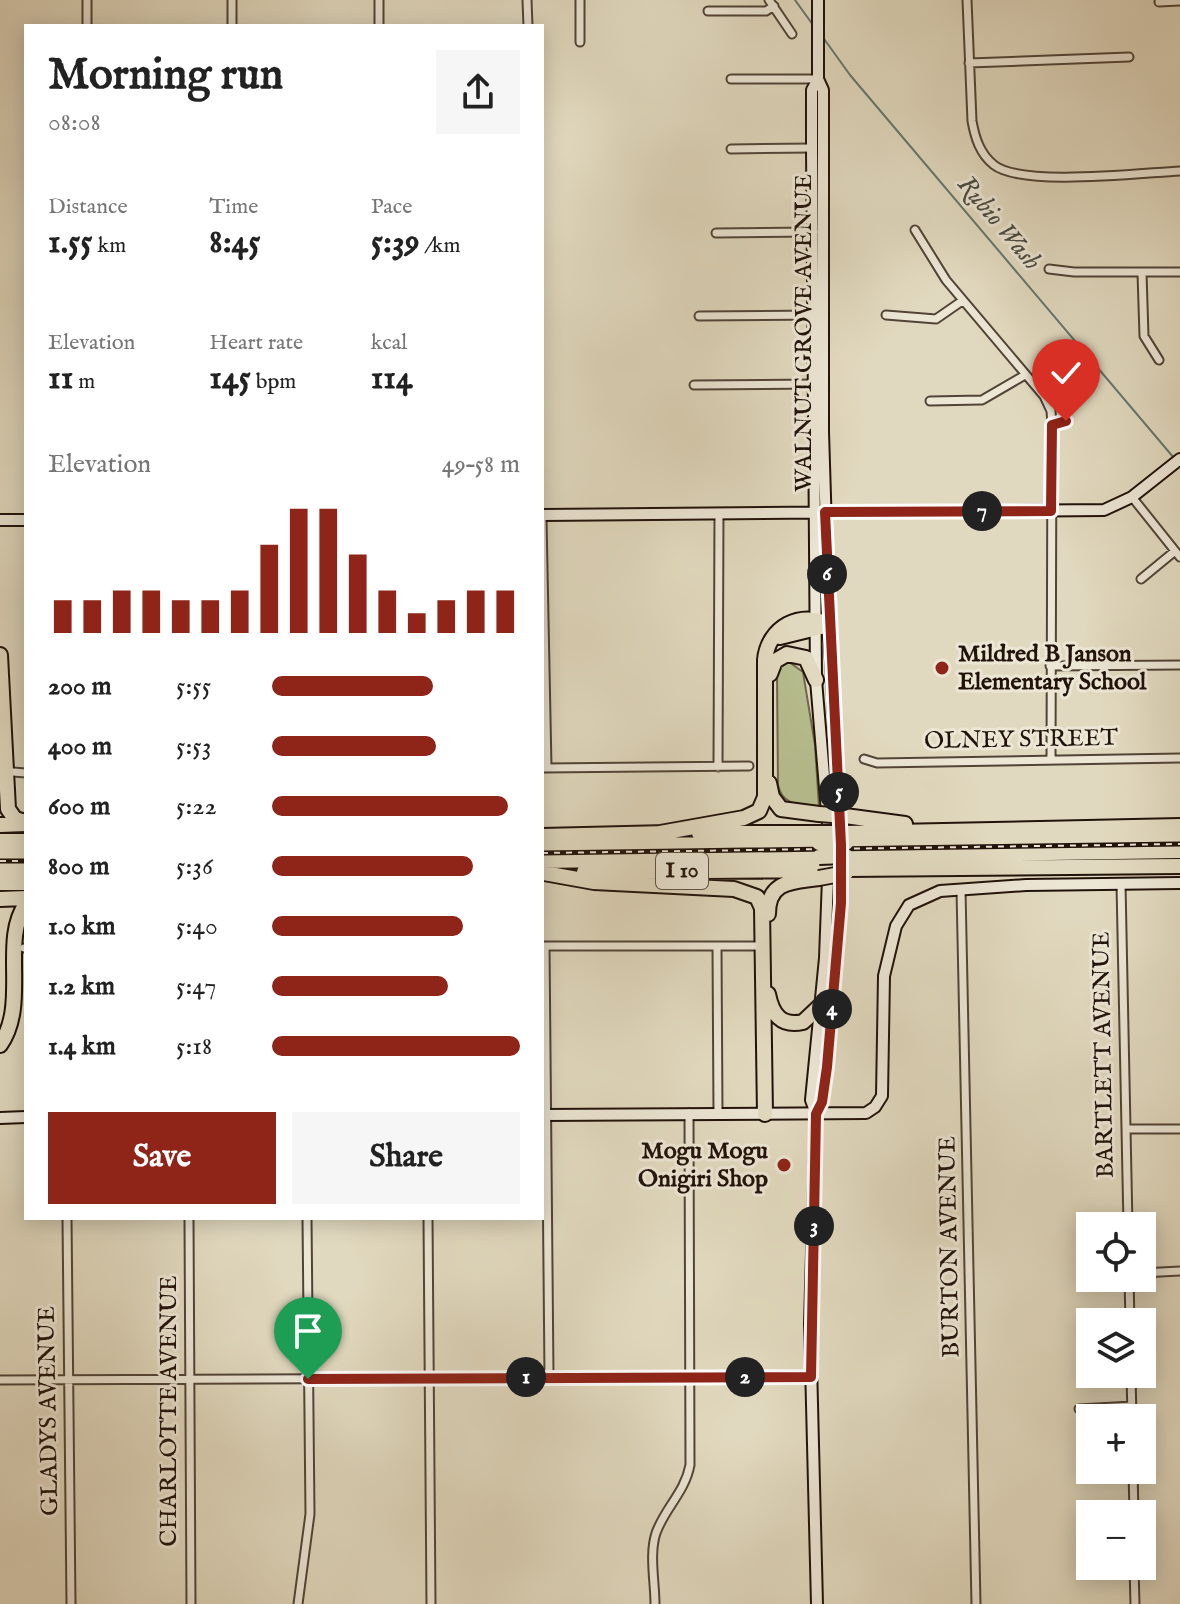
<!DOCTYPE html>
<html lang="en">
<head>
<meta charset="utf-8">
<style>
  :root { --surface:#fff; --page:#f6f6f6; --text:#222; --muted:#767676; --accent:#8f2418 }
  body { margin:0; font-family:"IM FELL English",serif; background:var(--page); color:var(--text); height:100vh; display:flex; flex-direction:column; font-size:30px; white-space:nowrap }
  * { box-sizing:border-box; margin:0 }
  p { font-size:26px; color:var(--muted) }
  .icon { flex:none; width:44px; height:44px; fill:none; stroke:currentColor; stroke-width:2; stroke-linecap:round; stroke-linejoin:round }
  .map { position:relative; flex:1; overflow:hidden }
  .panel { position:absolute; left:24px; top:24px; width:520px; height:1196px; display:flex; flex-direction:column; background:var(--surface); border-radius:0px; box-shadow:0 4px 20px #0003 }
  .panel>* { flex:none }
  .tools { position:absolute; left:1076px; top:1212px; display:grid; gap:16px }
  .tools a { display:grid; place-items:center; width:80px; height:80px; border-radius:0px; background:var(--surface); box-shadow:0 4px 20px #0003; font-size:40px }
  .pin { position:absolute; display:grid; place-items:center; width:68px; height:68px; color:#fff; margin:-82px -34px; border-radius:50% 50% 50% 0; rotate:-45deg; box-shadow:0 0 8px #0007 }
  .pin .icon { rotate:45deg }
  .km { position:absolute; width:40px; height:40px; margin:-20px; border-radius:50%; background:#222; color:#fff; font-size:22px; line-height:40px; text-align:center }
  .round { display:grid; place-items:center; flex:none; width:84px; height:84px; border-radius:0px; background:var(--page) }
  .headline { display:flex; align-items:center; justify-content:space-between; height:136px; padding:0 24px }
  h1 { font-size:44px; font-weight:800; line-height:60px }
  .stats { display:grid; grid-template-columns:repeat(3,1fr); gap:12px; height:136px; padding:8px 24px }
  .stats div { display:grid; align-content:center }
  .stats b { font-size:34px; font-weight:800 }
  .stats small { font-size:22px; font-weight:400 }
  .stats p { font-size:22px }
  .chart { height:224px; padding:16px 24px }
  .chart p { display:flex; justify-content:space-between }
  .chart svg { width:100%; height:144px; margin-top:8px; stroke:var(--accent); stroke-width:6 }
  .primary-button { display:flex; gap:16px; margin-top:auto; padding:16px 24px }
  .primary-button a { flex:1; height:92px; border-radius:0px; background:var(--accent); color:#fff; font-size:32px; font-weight:800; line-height:92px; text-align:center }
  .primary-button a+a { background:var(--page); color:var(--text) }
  ul { padding:0 24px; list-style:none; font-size:26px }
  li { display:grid; grid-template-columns:128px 96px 1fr; align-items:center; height:60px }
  li i { height:20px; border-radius:10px; background:var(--accent) }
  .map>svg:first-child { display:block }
</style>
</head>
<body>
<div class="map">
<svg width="1180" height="1604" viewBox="0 0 1180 1604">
  <rect width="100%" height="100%" fill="#e1d9bf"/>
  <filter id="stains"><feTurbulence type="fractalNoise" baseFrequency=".0025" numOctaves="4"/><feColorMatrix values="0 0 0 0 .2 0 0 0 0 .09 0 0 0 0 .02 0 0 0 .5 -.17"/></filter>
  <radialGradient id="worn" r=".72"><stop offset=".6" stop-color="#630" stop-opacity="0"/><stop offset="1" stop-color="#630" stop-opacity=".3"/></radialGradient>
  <!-- green -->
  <path fill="#b7be8f" stroke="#6c684c" stroke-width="2" d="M 789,662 L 803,672 L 815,745 L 819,807 C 801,805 782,806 778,785 L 777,674 L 780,667 Z"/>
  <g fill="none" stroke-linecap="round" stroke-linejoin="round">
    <!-- stream -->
    <path stroke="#66776e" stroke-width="2" d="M 795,0 L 813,25
      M 822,36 L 850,75 L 1174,458"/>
    <!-- street casing -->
    <g stroke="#514437" stroke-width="11">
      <path id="street" d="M 87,0 L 87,26
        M 232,0 L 232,26
        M 379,0 L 379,26
        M 527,0 L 528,26
        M 769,0 L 792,34
        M 967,0 L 972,121 C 975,138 980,154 994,165 C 1022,187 1140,173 1180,171
        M 1159,2 L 1180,1
        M 708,11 L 766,11 L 774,6
        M 580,42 L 580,0
        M 969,63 L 1129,57
        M 731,79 L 818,79
        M 731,149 L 813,148
        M 915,230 L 946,280 L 1044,396 L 1051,411 L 1052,425 L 1066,421
        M 716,233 L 814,232
        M 1049,269 L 1074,272 L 1180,272
        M 1142,273 L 1144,336 L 1159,360
        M 886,315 L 936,319 L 962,301
        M 699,316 L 818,315
        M 694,385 L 816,384
        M 930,401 L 982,400 L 1025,375
        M 1132,497 L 1180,557
        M 542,519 L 547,768
        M 1141,579 L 1175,551
        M 1050,666 L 1180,665
        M 864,759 L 877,763 L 1180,758
        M 1051,760 L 1052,425
        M 718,767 L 719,513
        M 544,768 L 749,766
        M 13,772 L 26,773
        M 1121,884 L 1128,1226
        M 961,890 L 976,1604
        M 542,946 L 757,946
        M 545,946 L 549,1376
        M 717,946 L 718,1113
        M 24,948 L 26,948
        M 1126,1129 L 1180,1129
        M 67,1218 L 71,1604
        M 189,1218 L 191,1604
        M 428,1218 L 431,1604
        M 1142,1273 L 1180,1271
        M 1129,1278 L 1130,1322
        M 1131,1374 L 1132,1418
        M 0,1380 L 811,1377
        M 1079,1409 L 1132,1406
        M 1133,1470 L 1134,1514
        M 1134,1566 L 1135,1604
        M 298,1604 L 310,1514 L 307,1218
        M 655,1604 C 655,1582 649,1554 656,1533 C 665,1508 685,1492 690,1465 L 689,1113"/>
    </g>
    <!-- secondary casing -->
    <g stroke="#21120a" stroke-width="14">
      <path id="secondary" d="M 818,0 L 818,79 L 812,90 L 812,148 L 816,680 L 829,836
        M 542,515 L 1104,510 L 1132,497 L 1180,459
        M 0,520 L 26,520
        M 816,1114 L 822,1102 L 827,1067 L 841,903 L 841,845 L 829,625 L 823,432 L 823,90 L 818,79
        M 542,1115 L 866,1113 L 875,1107 L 882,1096 L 884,976 L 896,926 L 909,905 L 940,891 L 1026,885 L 1180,883
        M 0,1118 L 26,1117
        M 817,1604 L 810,1324 L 816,1114 L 811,1100 L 825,958 L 829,852"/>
    </g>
    <!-- highway casing -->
    <g stroke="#21120a" stroke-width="18">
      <path id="highway" d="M 780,637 L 829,625
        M 0,655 L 8,809 L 15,819 L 26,822
        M 770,674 L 775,661 L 787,654 L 806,658 L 816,680
        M 769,783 L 772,797 L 781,809 L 819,814
        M 845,816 L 905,824
        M 0,825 L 26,824
        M 660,833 L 744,818 L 759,811 L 765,797 L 765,660 C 768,627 801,610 829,625
        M 699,833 L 819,833
        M 845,833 L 1180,826
        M 542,836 L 667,833
        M 0,841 L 26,841
        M 846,843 L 1180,838
        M 542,846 L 819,843
        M 0,855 L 26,855
        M 846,856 L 1180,851
        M 542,861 L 819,857
        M 846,869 L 1180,866
        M 0,870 L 26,870
        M 584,872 L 819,870
        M 544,873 L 594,882 L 734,889 L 757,897 L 762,908 L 765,1114
        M 0,883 L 26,883
        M 0,899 L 26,898
        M 768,914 C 768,880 793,882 819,878
        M 768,994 C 772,1014 781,1027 803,1022 L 820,1006
        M 0,1045 C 29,1004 0,941 26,904"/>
    </g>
    <!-- street -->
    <use href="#street" stroke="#ece6d5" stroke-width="7"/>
    <!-- secondary -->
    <use href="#secondary" stroke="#ece6d5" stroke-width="10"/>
    <!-- highway -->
    <use href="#highway" stroke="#e1d9bf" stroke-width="14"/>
    <!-- rail casing -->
    <g stroke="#21120a" stroke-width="5">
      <path id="rail" d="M 542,853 L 1180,844
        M 0,861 L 26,861"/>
    </g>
    <!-- rail -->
    <use href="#rail" stroke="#ece6d5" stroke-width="2" stroke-dasharray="6" stroke-linecap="butt"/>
    <!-- highway-bridge casing -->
    <g stroke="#21120a" stroke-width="18" stroke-linecap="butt">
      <path id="highway-bridge" d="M 819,814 L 845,816
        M 819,833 L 845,833
        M 819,843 L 846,843
        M 819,857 L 846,856
        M 819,878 L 846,873"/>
    </g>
    <!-- highway-bridge -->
    <use href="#highway-bridge" stroke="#e1d9bf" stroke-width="14"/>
  </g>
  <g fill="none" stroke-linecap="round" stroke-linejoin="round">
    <!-- route casing -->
    <g stroke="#fff" stroke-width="16">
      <path id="route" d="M 308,1379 L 811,1377 L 816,1114 L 822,1102 L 827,1067 L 841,903 L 841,845 L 825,512 L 1051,511 L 1052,425 L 1066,421"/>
    </g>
    <!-- route -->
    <use href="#route" stroke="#8f2418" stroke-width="10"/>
  </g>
  <!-- markers -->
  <g fill="#8f2418" stroke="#ece6d5" stroke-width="3">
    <circle cx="942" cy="668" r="8"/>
    <circle cx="784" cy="1165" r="8"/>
  </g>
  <g text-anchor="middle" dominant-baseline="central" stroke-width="6" stroke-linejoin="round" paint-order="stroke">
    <!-- shield labels -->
    <rect fill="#ece6d5" stroke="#5e5247" stroke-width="2" x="656" y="853" width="52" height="36" rx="6"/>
    <g font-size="22" font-weight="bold" fill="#21120a">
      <text x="682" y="871">I 10</text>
    </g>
    <!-- street labels -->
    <g font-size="24" fill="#21120a" stroke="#ece6d5">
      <text transform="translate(804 333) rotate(-90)">WALNUT GROVE AVENUE</text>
      <text transform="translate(1021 740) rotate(-1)">OLNEY STREET</text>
      <text transform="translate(1104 1055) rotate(-91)">BARTLETT AVENUE</text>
      <text transform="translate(950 1247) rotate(-91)">BURTON AVENUE</text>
      <text transform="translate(49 1411) rotate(-91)">GLADYS AVENUE</text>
      <text transform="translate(169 1411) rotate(-90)">CHARLOTTE AVENUE</text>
    </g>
    <!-- poi labels -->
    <g font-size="24" font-weight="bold" fill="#21120a" stroke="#ece6d5" text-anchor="start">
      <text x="958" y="654">Mildred B Janson<tspan x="958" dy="28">Elementary School</tspan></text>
      <text x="768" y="1151" text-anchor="end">Mogu Mogu<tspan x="768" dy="28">Onigiri Shop</tspan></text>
    </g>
    <!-- water labels -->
    <g font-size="26" font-style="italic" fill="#494d44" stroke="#ece6d5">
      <text transform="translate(999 223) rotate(50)">Rubio Wash</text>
    </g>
  </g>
  <rect width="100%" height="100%" filter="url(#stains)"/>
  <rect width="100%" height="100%" fill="url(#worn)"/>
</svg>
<div class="tools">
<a><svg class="icon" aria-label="locate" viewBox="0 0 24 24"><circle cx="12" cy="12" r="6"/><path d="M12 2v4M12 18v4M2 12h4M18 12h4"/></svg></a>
<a><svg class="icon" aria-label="layers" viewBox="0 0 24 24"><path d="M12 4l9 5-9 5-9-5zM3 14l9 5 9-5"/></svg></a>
<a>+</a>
<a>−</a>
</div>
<div class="pin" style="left:308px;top:1379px;background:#1e9e55"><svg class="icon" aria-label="arrive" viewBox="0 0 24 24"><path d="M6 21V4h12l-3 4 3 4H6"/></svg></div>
<div class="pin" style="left:1066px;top:421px;background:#d93025"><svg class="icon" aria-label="check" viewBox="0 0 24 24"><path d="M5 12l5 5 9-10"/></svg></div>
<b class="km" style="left:526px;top:1377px">1</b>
<b class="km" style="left:745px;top:1377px">2</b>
<b class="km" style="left:814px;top:1226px">3</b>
<b class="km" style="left:832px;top:1009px">4</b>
<b class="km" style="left:839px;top:792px">5</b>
<b class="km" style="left:827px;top:574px">6</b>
<b class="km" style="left:982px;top:511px">7</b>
<section class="panel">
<div class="headline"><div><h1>Morning run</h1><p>08:08</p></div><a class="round"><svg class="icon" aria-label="share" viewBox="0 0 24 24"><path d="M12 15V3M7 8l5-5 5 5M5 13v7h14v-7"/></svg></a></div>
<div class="stats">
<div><p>Distance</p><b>1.55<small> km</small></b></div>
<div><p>Time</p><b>8:45</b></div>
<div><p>Pace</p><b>5:39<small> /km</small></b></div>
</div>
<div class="stats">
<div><p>Elevation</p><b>11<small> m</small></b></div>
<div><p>Heart rate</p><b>145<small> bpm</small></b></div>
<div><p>kcal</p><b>114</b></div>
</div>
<div class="chart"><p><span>Elevation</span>49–58 m</p>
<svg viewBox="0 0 160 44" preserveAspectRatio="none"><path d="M5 44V34M15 44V34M25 44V31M35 44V31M45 44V34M55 44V34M65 44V31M75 44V17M85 44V6M95 44V6M105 44V20M115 44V31M125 44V38M135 44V34M145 44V31M155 44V31"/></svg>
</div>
<ul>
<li><b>200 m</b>5:55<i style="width:65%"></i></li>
<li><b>400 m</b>5:53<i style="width:66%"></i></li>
<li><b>600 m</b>5:22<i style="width:95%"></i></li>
<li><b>800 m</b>5:36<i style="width:81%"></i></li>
<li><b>1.0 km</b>5:40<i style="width:77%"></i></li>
<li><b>1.2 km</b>5:47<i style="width:71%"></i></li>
<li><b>1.4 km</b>5:18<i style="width:100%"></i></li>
</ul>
<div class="primary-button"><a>Save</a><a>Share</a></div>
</section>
</div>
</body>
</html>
